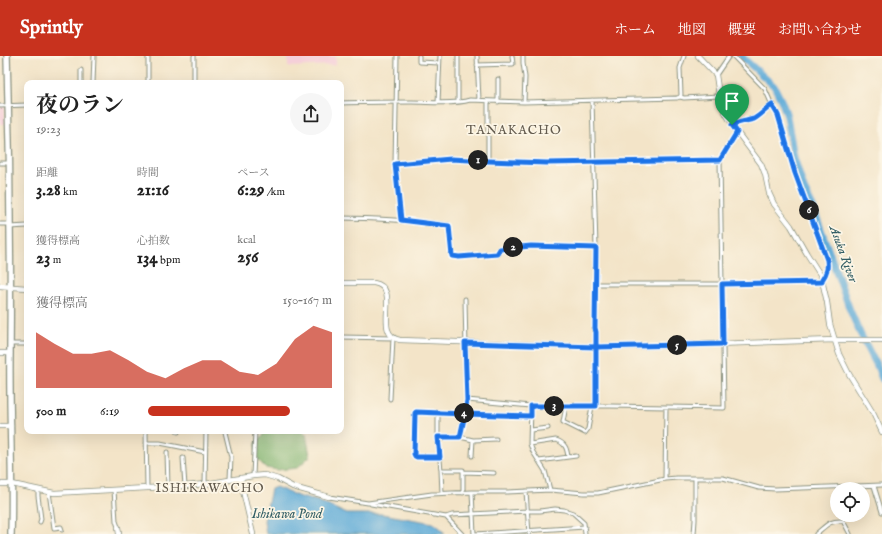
<!DOCTYPE html>
<html lang="ja">
<head>
<meta charset="utf-8">
<style>
  :root { --surface:#fff; --page:#f6f6f6; --text:#222; --muted:#767676; --accent:#c8321e }
  body { margin:0; font-family:"IM FELL English","Noto Serif JP",serif; background:var(--page); color:var(--text); height:100vh; display:flex; flex-direction:column; font-size:15px; white-space:nowrap }
  * { box-sizing:border-box; margin:0 }
  p { font-size:13px; color:var(--muted) }
  .icon { flex:none; width:22px; height:22px; fill:none; stroke:currentColor; stroke-width:2; stroke-linecap:round; stroke-linejoin:round }
  .map { position:relative; flex:1; overflow:hidden }
  .drawer { position:absolute; left:24px; top:24px; width:320px; height:354px; display:flex; flex-direction:column; background:var(--surface); border-radius:8px; box-shadow:0 4px 16px #0002 }
  .drawer>* { flex:none }
  .controls { position:absolute; left:830px; top:426px; display:grid; gap:8px }
  .controls a { display:grid; place-items:center; width:40px; height:40px; border-radius:50%; background:var(--surface); box-shadow:0 4px 16px #0002; font-size:20px }
  .pin { position:absolute; display:grid; place-items:center; width:34px; height:34px; color:#fff; margin:-41px -17px; border-radius:50% 50% 50% 0; rotate:-45deg; box-shadow:0 0 4px #0007 }
  .pin .icon { rotate:45deg }
  .km { position:absolute; width:20px; height:20px; margin:-10px; border-radius:50%; background:#222; color:#fff; font-size:11px; line-height:20px; text-align:center }
  .round { display:grid; place-items:center; flex:none; width:42px; height:42px; border-radius:21px; background:var(--page) }
  .summary { display:flex; align-items:center; justify-content:space-between; height:68px; padding:0 12px }
  h1 { font-size:22px; font-weight:700; line-height:30px }
  .metrics { display:grid; grid-template-columns:repeat(3,1fr); gap:6px; height:68px; padding:4px 12px }
  .metrics div { display:grid; align-content:center }
  .metrics b { font-size:17px; font-weight:700 }
  .metrics small { font-size:11px; font-weight:400 }
  .metrics p { font-size:11px }
  .chart { height:112px; padding:8px 12px }
  .chart p { display:flex; justify-content:space-between }
  .chart svg { width:100%; height:72px; margin-top:4px; fill:var(--accent); opacity:.7 }
  ul { padding:0 12px; list-style:none; font-size:13px }
  li { display:grid; grid-template-columns:64px 48px 1fr; align-items:center; height:30px }
  li i { height:10px; border-radius:5px; background:var(--accent) }
  header { display:flex; align-items:center; gap:24px; box-sizing:border-box; height:56px; padding:0 20px; background:var(--accent); color:#fff }
  header strong { font-size:19px }
  nav { display:flex; gap:22px; margin-inline-start:auto; font-size:14px }
  .map>svg:first-child { display:block }
</style>
</head>
<body>
<header>
<strong>Sprintly</strong>
<nav><a>ホーム</a><a>地図</a><a>概要</a><a>お問い合わせ</a></nav>
</header>
<div class="map">
<svg width="882" height="478" viewBox="0 0 882 478">
  <rect width="100%" height="100%" fill="#fcf5e5"/>
  <filter id="ink" filterUnits="userSpaceOnUse"><feTurbulence type="fractalNoise" baseFrequency=".025" numOctaves="2"/><feDisplacementMap in="SourceGraphic" scale="8" xChannelSelector="R" yChannelSelector="G"/><feConvolveMatrix kernelMatrix="1 2 1 2 8 2 1 2 1" color-interpolation-filters="sRGB"/></filter>
  <filter id="wash" filterUnits="userSpaceOnUse"><feTurbulence type="fractalNoise" baseFrequency=".012" numOctaves="4" result="noise"/><feDisplacementMap in="SourceGraphic" scale="16" xChannelSelector="R" yChannelSelector="G"/><feGaussianBlur stdDeviation="0.9" result="paint"/><feColorMatrix in="noise" values="0 0 0 0 0 0 0 0 0 0 0 0 0 0 0 0 0 1.4 0 .05"/><feComposite in="paint" operator="in"/></filter>
  <g filter="url(#wash)">
    <rect width="100%" height="100%" fill="#f3e4c8"/>
    <!-- built -->
    <path fill="#f5cfd9" d="M 288,0 L 336,0 L 336,9 L 288,11 Z
      M 0,50 L 5,50 L 5,68 L 0,68 Z"/>
    <!-- forest -->
    <path fill="#80b26e" stroke="#507851" d="M 267,375 L 302,375 L 306,378 L 310,400 L 297,412 L 278,414 L 266,412 L 256,402 L 256,387 Z"/>
    <!-- water -->
    <path fill="#5fabd8" stroke="#3f7486" d="M 276,431 L 300,441 L 318,445 L 347,458 L 382,458 L 433,467 L 438,470 L 445,478 L 266,478 L 264,465 L 271,433 Z"/>
    <g fill="none" stroke-linecap="round" stroke-linejoin="round">
      <!-- river -->
      <path stroke="#5fabd8" stroke-width="7" d="M 741,0 L 774,30 L 782,46 L 787,60 L 794,101 L 804,133 L 813,151 L 850,254 L 860,277 L 877,310 L 882,323"/>
    </g>
  </g>
  <g filter="url(#ink)">
    <g fill="none" stroke-linecap="round" stroke-linejoin="round">
      <!-- street casing -->
      <g stroke="#89907e" stroke-width="5">
        <path id="street" d="M 148,0 L 148,27
          M 194,0 L 194,27
          M 397,0 L 395,108 L 401,165
          M 419,0 L 419,6 L 439,7
          M 477,0 L 479,44
          M 523,0 L 523,7 L 525,21 L 524,46
          M 733,0 L 765,33 L 772,49 L 778,59 L 795,117 L 827,204 C 828,212 827,217 822,224
          M 477,9 L 513,8 L 512,0
          M 716,19 L 729,0
          M 81,27 L 81,14
          M 93,27 L 94,0
          M 680,41 L 681,39 L 680,12 L 684,0
          M 592,44 L 596,192 L 595,272 L 596,276 L 596,350
          M 458,46 L 458,0
          M 498,46 L 498,23
          M 341,47 C 365,46 388,46 412,46 C 429,46 454,49 470,44 L 524,46 L 677,42 L 680,41 L 684,42 L 719,40
          M 438,47 L 440,0
          M 0,50 L 27,49
          M 732,69 C 739,66 748,65 755,62 C 762,59 767,52 774,49
          M 488,105 L 488,45
          M 0,107 L 9,107
          M 395,108 L 451,103 L 488,105 L 547,107 L 720,104
          M 341,162 C 377,162 413,165 449,169 L 452,200 L 459,201 L 497,198 L 500,193 L 531,190 L 596,192
          M 0,168 L 9,168
          M 10,171 L 27,170
          M 596,228 L 722,228 L 822,226
          M 341,281 L 393,282 L 390,343
          M 10,288 L 27,288
          M 467,344 L 531,350 L 610,350 L 724,352 L 720,104 L 737,76
          M 531,350 L 530,388 L 533,396 L 545,415 L 550,434
          M 566,350 L 563,366 L 585,377 L 588,373 L 592,350
          M 438,357 L 416,356 L 415,357 L 414,398 L 415,400 L 417,401 L 440,401
          M 531,374 L 548,372
          M 146,375 L 147,432
          M 178,376 L 178,375
          M 225,376 L 231,401 L 230,423
          M 438,381 L 460,381 L 473,384 L 496,383
          M 460,381 L 467,344 L 465,243
          M 146,387 L 160,387 L 205,396
          M 530,388 L 556,384 C 565,387 567,392 568,401
          M 167,396 L 168,431
          M 472,400 L 473,384
          M 183,402 L 185,430
          M 539,405 L 576,400
          M 441,414 L 463,414 L 463,437
          M 463,416 L 494,417
          M 253,420 L 255,375
          M 665,423 L 666,351
          M 205,428 L 206,375
          M 874,430 L 882,456
          M 38,434 L 38,440 L 41,463 L 40,466
          M 114,434 L 116,465 L 118,471
          M 526,435 L 529,478
          M 49,436 L 54,472 L 61,471 L 62,474
          M 472,436 L 474,478
          M 442,437 L 441,414 L 438,385 L 438,357 L 531,360
          M 329,441 L 368,447 L 432,438 L 472,436 L 507,436 L 550,434 L 584,437 L 598,437 L 665,423 L 677,422 L 723,422 L 759,432 L 775,433 L 882,429
          M 371,448 L 446,461 L 452,459 L 527,455 L 540,455 L 555,453 L 564,454 L 573,457 L 584,467 L 585,478
          M 446,461 L 462,478
          M 475,478 L 585,471
          M 694,478 L 695,464 L 695,422
          M 816,478 C 826,470 829,464 843,465 L 850,478"/>
      </g>
      <!-- secondary casing -->
      <g stroke="#89907e" stroke-width="6">
        <path id="secondary" d="M 698,0 L 716,19 L 720,46 L 726,58 L 737,76 L 761,108 L 765,118 L 769,137 L 774,148 L 791,170 L 807,198 L 821,220 L 827,246 L 830,268 L 839,298 L 849,318 L 873,357 L 882,376
          M 341,227 L 374,227 C 403,232 371,278 400,284 L 596,291 L 654,290 L 835,284 L 882,284
          M 0,230 L 27,232
          M 0,297 L 10,297
          M 0,370 L 11,370
          M 240,422 L 253,478
          M 0,428 L 12,428 L 54,437 L 185,430 L 205,428 L 253,420 L 265,419 L 278,423 L 293,431 L 329,441
          M 118,471 L 119,478"/>
      </g>
      <!-- highway casing -->
      <g stroke="#89907e" stroke-width="8">
        <path id="highway" d="M 7,0 C 10,99 11,198 10,297 C 9,357 13,418 11,478"/>
      </g>
      <!-- street -->
      <use href="#street" stroke="#fff" stroke-width="3"/>
      <!-- secondary -->
      <use href="#secondary" stroke="#fff" stroke-width="4.5"/>
      <!-- highway -->
      <use href="#highway" stroke="#fff" stroke-width="5.5"/>
    </g>
  </g>
  <g fill="none" stroke-linecap="round" stroke-linejoin="round" filter="url(#ink)">
    <!-- route casing -->
    <g stroke="#fff" stroke-width="8">
      <path id="route" d="M 732,69 L 737,76 L 720,104 L 547,107 L 488,105 L 451,103 L 395,108 L 401,164 L 449,170 L 452,200 L 459,201 L 497,198 L 500,193 L 531,190 L 596,192 L 595,272 L 596,276 L 596,350 L 531,350 L 531,360 L 465,358 L 460,381 L 438,381 L 440,401 L 417,401 L 415,400 L 414,398 L 415,357 L 416,356 L 465,358 L 467,344 L 465,287 L 596,291 L 723,288 L 722,228 L 822,226 L 822,224 C 827,217 828,212 827,204 L 795,117 L 778,59 L 772,49 C 766,53 760,60 754,63 C 747,65 739,66 732,69"/>
    </g>
    <!-- route -->
    <use href="#route" stroke="#1a73e8" stroke-width="5"/>
  </g>
  <g text-anchor="middle" dominant-baseline="central" stroke-width="3.5" stroke-linejoin="round" paint-order="stroke">
    <!-- neighbourhood labels -->
    <g font-size="13" letter-spacing="1" fill="#635b4e" stroke="#fcf5e5">
      <text x="514" y="74">TANAKACHO</text>
      <text x="210" y="432">ISHIKAWACHO</text>
    </g>
    <!-- water labels -->
    <g font-size="13" font-style="italic" fill="#325e65" stroke="#fcf5e5">
      <text transform="translate(843 198) rotate(70)">Asuka River</text>
      <text x="287" y="458">Ishikawa Pond</text>
    </g>
  </g>
</svg>
<div class="controls">
<a><svg class="icon" aria-label="locate" viewBox="0 0 24 24"><circle cx="12" cy="12" r="6"/><path d="M12 2v4M12 18v4M2 12h4M18 12h4"/></svg></a>
</div>
<div class="pin" style="left:732px;top:69px;background:#1e9e55"><svg class="icon" aria-label="arrive" viewBox="0 0 24 24"><path d="M6 21V4h12l-3 4 3 4H6"/></svg></div>
<b class="km" style="left:478px;top:104px">1</b>
<b class="km" style="left:513px;top:191px">2</b>
<b class="km" style="left:554px;top:350px">3</b>
<b class="km" style="left:464px;top:357px">4</b>
<b class="km" style="left:677px;top:289px">5</b>
<b class="km" style="left:809px;top:154px">6</b>
<section class="drawer">
<div class="summary"><div><h1>夜のラン</h1><p>19:23</p></div><a class="round"><svg class="icon" aria-label="share" viewBox="0 0 24 24"><path d="M12 15V3M7 8l5-5 5 5M5 13v7h14v-7"/></svg></a></div>
<div class="metrics">
<div><p>距離</p><b>3.28<small> km</small></b></div>
<div><p>時間</p><b>21:16</b></div>
<div><p>ペース</p><b>6:29<small> /km</small></b></div>
</div>
<div class="metrics">
<div><p>獲得標高</p><b>23<small> m</small></b></div>
<div><p>心拍数</p><b>134<small> bpm</small></b></div>
<div><p>kcal</p><b>256</b></div>
</div>
<div class="chart"><p><span>獲得標高</span>150–167 m</p>
<svg viewBox="0 0 160 44" preserveAspectRatio="none"><path d="M0 44V10L10 17L20 23L30 23L40 21L50 27L60 34L70 38L80 32L90 27L100 27L110 34L120 36L130 29L140 14L150 6L160 10V44z"/></svg>
</div>
<ul>
<li><b>500 m</b>6:19<i style="width:77%"></i></li>
</ul>
</section>
</div>
</body>
</html>
